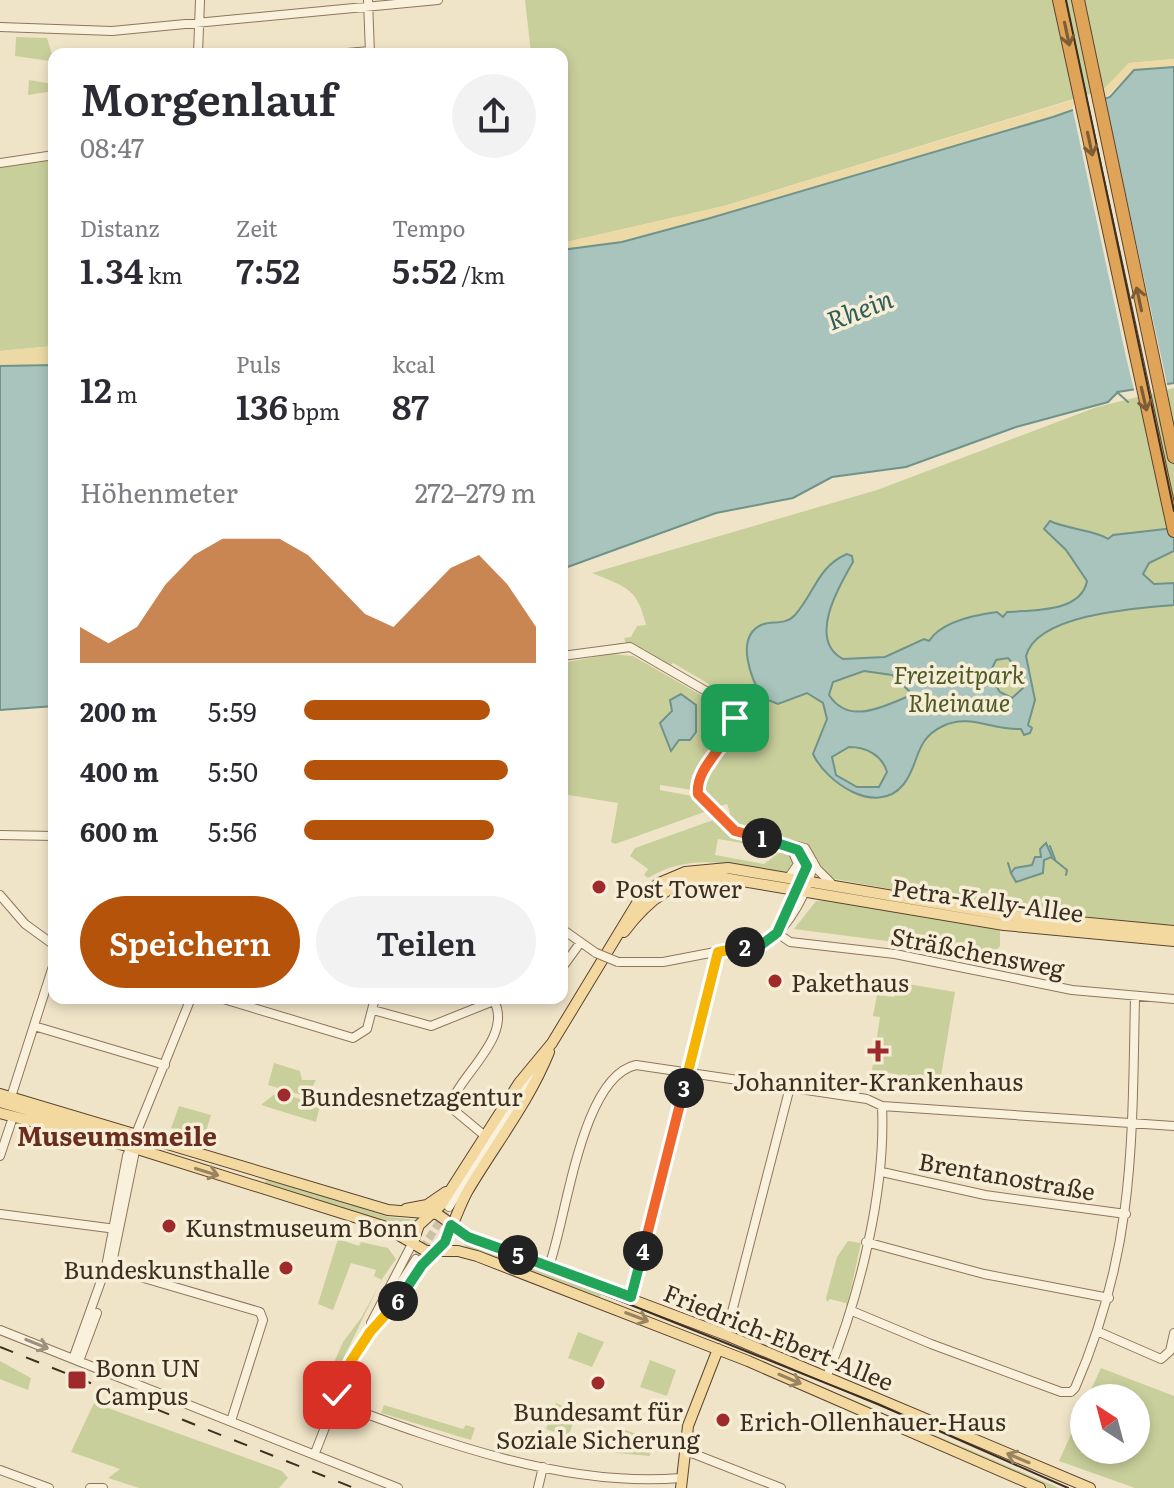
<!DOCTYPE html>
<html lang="de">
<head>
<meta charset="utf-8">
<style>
  :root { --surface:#fff; --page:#f2f2f3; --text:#2b2b33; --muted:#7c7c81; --accent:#b45309 }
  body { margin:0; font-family:Literata,serif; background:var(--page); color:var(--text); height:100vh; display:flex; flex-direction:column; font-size:30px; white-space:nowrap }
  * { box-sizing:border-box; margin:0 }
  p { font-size:26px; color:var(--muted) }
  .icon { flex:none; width:44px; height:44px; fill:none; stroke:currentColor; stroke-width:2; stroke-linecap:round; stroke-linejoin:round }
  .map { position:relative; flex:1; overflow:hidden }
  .drawer { position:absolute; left:48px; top:48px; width:520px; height:956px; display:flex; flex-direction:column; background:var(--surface); border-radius:16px; box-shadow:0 4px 12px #0003 }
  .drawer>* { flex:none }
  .needle { width:52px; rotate:324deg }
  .buttons { position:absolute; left:1070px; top:1384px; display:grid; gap:16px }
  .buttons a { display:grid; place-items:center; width:80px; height:80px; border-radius:50%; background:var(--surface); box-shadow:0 4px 12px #0003; font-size:40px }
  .pin { position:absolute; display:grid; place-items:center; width:68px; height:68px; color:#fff; margin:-34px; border-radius:16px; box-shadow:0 4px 12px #0006 }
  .km { position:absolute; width:40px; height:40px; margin:-20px; border-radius:50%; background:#222; color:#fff; font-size:22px; line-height:40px; text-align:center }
  .round { display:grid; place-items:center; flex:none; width:84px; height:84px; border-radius:42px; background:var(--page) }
  .overview { display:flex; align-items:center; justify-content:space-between; height:136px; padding:0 32px }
  h1 { font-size:44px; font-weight:600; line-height:60px }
  .metrics { display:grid; grid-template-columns:repeat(3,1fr); gap:12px; height:136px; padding:8px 32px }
  .metrics div { display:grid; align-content:center }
  .metrics b { font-size:34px; font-weight:600 }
  .metrics small { font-size:22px; font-weight:400 }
  .metrics p { font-size:22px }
  .chart { height:224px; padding:16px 32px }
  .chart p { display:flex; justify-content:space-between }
  .chart svg { width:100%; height:144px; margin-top:8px; fill:var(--accent); opacity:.7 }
  .action { display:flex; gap:16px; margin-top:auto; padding:16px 32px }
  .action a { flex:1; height:92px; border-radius:48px; background:var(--accent); color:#fff; font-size:32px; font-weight:600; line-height:92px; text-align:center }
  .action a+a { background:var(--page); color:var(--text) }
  ul { padding:0 32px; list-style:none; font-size:26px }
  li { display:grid; grid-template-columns:128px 96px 1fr; align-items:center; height:60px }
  li i { height:20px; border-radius:10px; background:var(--accent) }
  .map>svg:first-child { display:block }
</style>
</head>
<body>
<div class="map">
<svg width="1174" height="1488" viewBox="0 0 1174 1488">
  <rect width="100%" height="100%" fill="#f0e4c8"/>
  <!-- green -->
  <path fill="#c9cf9b" d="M 525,0 L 1174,0 L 1174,59 L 1129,63 L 1103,90 L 724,206 L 562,243 L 562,54 L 531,54 Z
    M 16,37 L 47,38 L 54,61 L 54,91 L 28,95 L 29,80 L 53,84 L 54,77 L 51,77 L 50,61 L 15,56 Z
    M 54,159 L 54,346 L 0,351 L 0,166 Z
    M 1174,388 L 1174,928 L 1022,913 L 829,878 L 806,843 L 740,831 L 723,816 L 730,813 L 727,804 L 717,807 L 700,790 L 709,768 L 714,770 L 732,741 L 729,738 C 741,705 733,707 707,688 L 709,684 L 673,663 L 670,666 L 644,649 L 626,644 L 624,638 L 631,637 L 637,626 L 646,625 C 637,589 629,588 592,573 L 877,490 L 1097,407 Z
    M 612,654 L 633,656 L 720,706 L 726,718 L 724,726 L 730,727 L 725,735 L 721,733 L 722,728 L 692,776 L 697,780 L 692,790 L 660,785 L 660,790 L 697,797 L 710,810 L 615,844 L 611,842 L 618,803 L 562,794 L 562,663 Z
    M 716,819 L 729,830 L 760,842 L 755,845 L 718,839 L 715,855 L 764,864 L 777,854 L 787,851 L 796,859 L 787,874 C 737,866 694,850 648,878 L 644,875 L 648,869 L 630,856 L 635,848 Z
    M 830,900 L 1000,930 L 1000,946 L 988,960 L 959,958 L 961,951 L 950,943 L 940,948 L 794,929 L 816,901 Z
    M 896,982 L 955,992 L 940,1082 L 872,1070 L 880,1017 L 873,1016 L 877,995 L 894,997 Z
    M 274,1063 L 300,1071 L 302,1080 L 316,1080 L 312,1088 L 319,1094 L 315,1099 L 268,1085 Z
    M 277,1092 L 320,1105 L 316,1122 L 261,1105 Z
    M 179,1106 L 211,1115 L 204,1138 L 171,1128 Z
    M 267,1177 L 389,1217 L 417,1220 L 412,1231 L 264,1188 Z
    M 458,1237 L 601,1293 L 600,1297 L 655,1318 L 466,1247 Z
    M 338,1239 L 359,1246 L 361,1242 L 388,1248 L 396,1259 L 382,1279 L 329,1388 L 323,1387 L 343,1342 L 361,1318 L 382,1280 L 374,1276 L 376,1270 L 351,1263 L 333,1310 L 318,1304 Z
    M 848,1241 L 861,1243 L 847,1307 L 846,1303 L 830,1299 L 827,1302 L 826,1298 L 837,1257 Z
    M 578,1332 L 604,1342 L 592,1367 L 568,1358 Z
    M 755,1358 L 1059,1488 L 1047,1488 L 1005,1470 Z
    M 650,1360 L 676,1370 L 667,1396 L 640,1387 Z
    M 0,1361 L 31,1378 L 28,1390 L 0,1379 Z
    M 1101,1368 L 1174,1396 L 1174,1488 L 1135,1488 L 1059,1461 L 1084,1405 L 1084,1450 L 1136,1450 L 1136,1398 L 1087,1398 Z
    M 94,1403 L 282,1471 L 288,1478 L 279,1488 L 139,1488 L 108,1478 L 120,1469 L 71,1452 Z
    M 556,1403 L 577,1413 L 568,1437 L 546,1429 Z
    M 384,1405 L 463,1429 L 466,1425 L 475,1428 L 471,1440 L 381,1413 Z
    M 625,1430 L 651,1439 L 650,1456 L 616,1453 Z"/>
  <!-- sand -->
  <path fill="#ecd9a5" d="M 1174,59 L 1174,67 L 1134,70 L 1105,98 L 1103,90 L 1129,63 Z
    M 1073,100 L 1075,109 L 1053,117 L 707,219 L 622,242 L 562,250 L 562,243 L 724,206 Z
    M 54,346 L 54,365 L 0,366 L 0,351 Z"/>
  <!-- water -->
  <path fill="#a9c4bc" stroke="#6f938a" stroke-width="2" fill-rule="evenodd" d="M 1174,67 L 1174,383 L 1118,392 L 1108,402 L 1016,427 L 906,467 L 832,477 L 793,498 L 716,513 L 562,569 L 562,250 L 622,242 L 707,219 L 1053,117 L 1110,97 L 1134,70 Z
    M 54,365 L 54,706 L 0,710 L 0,366 Z
    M 1050,521 C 1067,529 1098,531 1108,539 L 1113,535 L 1174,528 L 1174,551 L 1149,563 L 1143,574 L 1154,584 L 1174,583 L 1174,605 C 1137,608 1037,614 1026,656 L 1035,700 L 1028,725 L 1032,728 L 1030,733 L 1024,735 L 1021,729 C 993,731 970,713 943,726 C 913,740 920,765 903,785 C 876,817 826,782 813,754 L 827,719 L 823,703 L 807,693 L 778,704 L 763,698 C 752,681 734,638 761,625 C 772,620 785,626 795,615 C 814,594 818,566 847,554 L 852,556 L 853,562 C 839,586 807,640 843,659 L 885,657 L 924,639 L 929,641 C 941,622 974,615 997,612 L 1003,617 L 1007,612 C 1032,610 1081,613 1087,581 L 1066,550 L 1044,529 ZM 1008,658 L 1024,677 L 1023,688 L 1012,698 L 1000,692 L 989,675 L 996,660 ZM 864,671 L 892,675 L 909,691 L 909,696 C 884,706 849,726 829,695 L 833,682 ZM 849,747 C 866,747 882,755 887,772 L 879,787 L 857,787 L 836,775 L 832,757 Z
    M 681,694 L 696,705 L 696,732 L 690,740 L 679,740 L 671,751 L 660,723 L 672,711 L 670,700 Z
    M 1046,843 L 1052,857 L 1044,860 L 1043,873 L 1016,882 L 1011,873 L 1015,868 L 1032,865 L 1035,857 L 1041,857 L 1040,849 Z"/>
  <!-- pier -->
  <path fill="#f0e4c8" d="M 1104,95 L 1168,388 L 1135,394 L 1126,357 L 1072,106 Z"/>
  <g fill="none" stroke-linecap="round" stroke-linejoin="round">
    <!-- stream -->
    <path stroke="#6f938a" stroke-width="2" d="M 1117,392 L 1128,402
      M 1050,846 L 1055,859
      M 1052,858 L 1067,870 L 1066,875
      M 1008,863 L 1011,873"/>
    <!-- minor-tunnel -->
    <path stroke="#ccc0a6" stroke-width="8" stroke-dasharray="8 4" stroke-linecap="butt" d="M 416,1259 L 449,1207"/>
    <!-- minor casing -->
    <g stroke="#8d765c" stroke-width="10">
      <path id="minor" d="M 368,0 L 370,54
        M 0,27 L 112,31 L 438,0
        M 198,54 L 200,0
        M 335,54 L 370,51
        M 0,163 L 54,155
        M 562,656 L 630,647 L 730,705 C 749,736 695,763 698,794 L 735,831 L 805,848 L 817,869 L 832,884
        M 0,835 L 54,836
        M 789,877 L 798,864 L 791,848
        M 0,895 L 25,924 L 54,945
        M 788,910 L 807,866 L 802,852 L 792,846
        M 562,929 L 596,953
        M 777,933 L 790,942 L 895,954 L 1072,990 L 1174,999
        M 618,962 L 663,962 L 767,942 C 790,926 810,889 813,862
        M 562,968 L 580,943
        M 220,998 L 353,1038 L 367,1029 L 375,998
        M 373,1010 L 431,1026 L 501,998
        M 34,1026 L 165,1065
        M 11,1097 L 54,963
        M 485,1136 L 449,1106 C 461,1074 513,1036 494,1001
        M 0,1156 L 13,1117
        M 882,1172 L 985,1195 L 1126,1214
        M 449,1207 L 537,1067
        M 0,1214 L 116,1229
        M 866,1242 L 984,1274 L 1109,1298
        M 549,1266 C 567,1217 581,1077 636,1065 L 867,1099 L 882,1106 L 1174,1126
        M 106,1267 L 260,1312 L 263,1320 L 231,1421
        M 110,1273 L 136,1146
        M 631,1297 L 718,952
        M 852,1311 L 931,1344 L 1061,1392 L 1071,1392 L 1075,1388 C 1135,1251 1132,1143 1135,997
        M 371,1323 L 413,1242
        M 379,1324 L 435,1252
        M 0,1330 L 398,1488
        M 1099,1332 L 1161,1359 L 1170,1351 L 1174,1333
        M 726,1335 L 790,1087
        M 73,1359 L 106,1267 L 127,1156 L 191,998
        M 79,1361 L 97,1313
        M 827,1376 C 859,1298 886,1191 882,1106
        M 334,1402 C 442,1442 565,1488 681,1478
        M 684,1450 L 781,1488
        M 315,1453 L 351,1361 L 416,1259
        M 0,1470 L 49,1488
        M 90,1488 L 103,1488
        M 538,1488 L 543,1467"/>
    </g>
    <!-- major casing -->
    <g stroke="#5b4430" stroke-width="12">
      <path id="major" d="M 624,932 C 648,900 676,877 718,877 L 1004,925 L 1174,941
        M 0,1094 L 388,1210 L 437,1214 L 476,1241 L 726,1335 L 1090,1488
        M 0,1102 L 137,1141
        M 0,1113 L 131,1147 L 383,1226 L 426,1251 L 458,1251 L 477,1256 L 748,1361 L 1040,1488
        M 406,1209 L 427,1205 L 446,1192
        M 413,1242 L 419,1225 L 441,1205 L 519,1083 L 552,1043 L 637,903 L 659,883 L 685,872 L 728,868 L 1006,915 L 1174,931
        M 435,1252 C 451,1237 456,1212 467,1192 C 494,1146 529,1102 549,1052
        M 681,1488 L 688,1426 L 718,1349"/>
    </g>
    <!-- highway casing -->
    <g stroke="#5b4430" stroke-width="14">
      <path id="highway" d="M 1059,0 L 1174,531
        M 1078,0 L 1174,457"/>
    </g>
    <!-- minor -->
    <use href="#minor" stroke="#faf1dc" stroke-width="8"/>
    <!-- major -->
    <use href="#major" stroke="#f3d9a0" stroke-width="10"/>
    <!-- highway -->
    <use href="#highway" stroke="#e0a458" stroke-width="12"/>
    <!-- tram -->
    <path stroke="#3d2e20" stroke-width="2" d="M 1066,0 L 1174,511
      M 601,1293 L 878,1404 L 1068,1488"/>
    <!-- rail -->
    <path stroke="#3d2e20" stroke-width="2" stroke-dasharray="14 14" stroke-linecap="butt" d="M 0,1347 L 354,1488"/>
    <!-- minor-bridge casing -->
    <g stroke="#8d765c" stroke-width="10" stroke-linecap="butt">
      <path id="minor-bridge" d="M 596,953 L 618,962"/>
    </g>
    <!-- minor-bridge -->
    <use href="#minor-bridge" stroke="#faf1dc" stroke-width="8"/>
  </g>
  <!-- one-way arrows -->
  <defs><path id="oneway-shaft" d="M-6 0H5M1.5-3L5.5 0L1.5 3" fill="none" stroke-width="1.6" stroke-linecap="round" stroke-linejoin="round" transform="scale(2)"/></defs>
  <g stroke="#7e5d36">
    <use href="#oneway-shaft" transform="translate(1067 34) rotate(78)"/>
    <use href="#oneway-shaft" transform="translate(1090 144) rotate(78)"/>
    <use href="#oneway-shaft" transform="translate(1139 299) rotate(-102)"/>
    <use href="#oneway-shaft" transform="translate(1144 399) rotate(77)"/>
  </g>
  <g stroke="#988460">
    <use href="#oneway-shaft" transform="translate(207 1172) rotate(17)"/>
    <use href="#oneway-shaft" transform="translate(637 1317) rotate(21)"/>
    <use href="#oneway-shaft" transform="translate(790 1379) rotate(23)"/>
    <use href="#oneway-shaft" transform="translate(1018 1458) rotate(-157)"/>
  </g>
  <use stroke="#9c907e" href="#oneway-shaft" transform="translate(37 1344) rotate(22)"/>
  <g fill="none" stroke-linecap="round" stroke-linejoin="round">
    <!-- split-1 casing -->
    <g stroke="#fff" stroke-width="16">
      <path id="split-1" d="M 735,718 C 730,745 695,766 698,794 L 735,831 L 762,838"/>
    </g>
    <!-- split-2 casing -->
    <g stroke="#fff" stroke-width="16">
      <path id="split-2" d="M 745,947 L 761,945 L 777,933 L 807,866 L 798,850 L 762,838"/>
    </g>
    <!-- split-3 casing -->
    <g stroke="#fff" stroke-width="16">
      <path id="split-3" d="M 684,1088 L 718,952 L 745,947"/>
    </g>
    <!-- split-4 casing -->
    <g stroke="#fff" stroke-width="16">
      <path id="split-4" d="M 643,1251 L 684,1088"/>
    </g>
    <!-- split-5 casing -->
    <g stroke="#fff" stroke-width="16">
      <path id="split-5" d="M 518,1255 L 631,1297 L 643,1251"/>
    </g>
    <!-- split-6 casing -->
    <g stroke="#fff" stroke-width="16">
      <path id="split-6" d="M 398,1301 L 422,1265 L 445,1242 L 451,1225 L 468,1237 L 518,1255"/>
    </g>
    <!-- split-7 casing -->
    <g stroke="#fff" stroke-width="16">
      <path id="split-7" d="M 337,1395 L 351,1361 L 370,1332 L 398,1301"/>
    </g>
    <!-- split-1 -->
    <use href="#split-1" stroke="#f0652b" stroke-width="10"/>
    <!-- split-2 -->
    <use href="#split-2" stroke="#22a559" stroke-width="10"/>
    <!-- split-3 -->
    <use href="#split-3" stroke="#f5b400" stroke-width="10"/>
    <!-- split-4 -->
    <use href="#split-4" stroke="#f0652b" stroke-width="10"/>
    <!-- split-5 -->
    <use href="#split-5" stroke="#22a559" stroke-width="10"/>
    <!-- split-6 -->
    <use href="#split-6" stroke="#22a559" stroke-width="10"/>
    <!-- split-7 -->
    <use href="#split-7" stroke="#f5b400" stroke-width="10"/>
  </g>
  <!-- markers -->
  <g fill="#9e2a2b" stroke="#f7eed8" stroke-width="3">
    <circle cx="599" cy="887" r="8"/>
    <circle cx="775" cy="981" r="8"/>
    <path d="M874 1039h8v8h8v8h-8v8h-8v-8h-8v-8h8z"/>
    <circle cx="284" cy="1095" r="8"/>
    <circle cx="169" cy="1226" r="8"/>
    <circle cx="286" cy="1268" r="8"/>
    <rect x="67" y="1370" width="20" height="20" rx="4"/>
    <circle cx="598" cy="1383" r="8"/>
    <circle cx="723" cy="1420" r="8"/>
  </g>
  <g text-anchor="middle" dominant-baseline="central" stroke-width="7" stroke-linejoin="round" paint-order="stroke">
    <!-- park labels -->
    <g font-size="24" font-style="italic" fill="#4d5a26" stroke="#f7eed8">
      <text x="959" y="673">Freizeitpark<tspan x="959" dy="28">Rheinaue</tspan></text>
    </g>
    <!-- poi labels -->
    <g font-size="24" fill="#3d2e20" stroke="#f7eed8" text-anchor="start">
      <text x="615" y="887">Post Tower</text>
      <text x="791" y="981">Pakethaus</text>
      <text x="878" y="1080" text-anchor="middle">Johanniter-Krankenhaus</text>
      <text x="300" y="1095">Bundesnetzagentur</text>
      <text x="185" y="1226">Kunstmuseum Bonn</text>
      <text x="270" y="1268" text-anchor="end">Bundeskunsthalle</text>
      <text x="95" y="1366">Bonn UN<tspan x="95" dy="28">Campus</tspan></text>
      <text x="598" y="1410" text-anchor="middle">Bundesamt für<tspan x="598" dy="28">Soziale Sicherung</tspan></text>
      <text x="739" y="1420">Erich-Ollenhauer-Haus</text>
    </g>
    <!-- street labels -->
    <g font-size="24" fill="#3d2e20" stroke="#f7eed8">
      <text transform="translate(988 899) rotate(8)">Petra-Kelly-Allee</text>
      <text transform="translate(978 951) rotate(11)">Sträßchensweg</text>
      <text transform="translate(1007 1175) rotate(10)">Brentanostraße</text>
      <text transform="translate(779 1336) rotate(22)">Friedrich-Ebert-Allee</text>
    </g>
    <!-- water labels -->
    <g font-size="26" font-style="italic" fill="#2f5d5a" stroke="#f7eed8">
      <text transform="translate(859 308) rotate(-21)">Rhein</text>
    </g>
    <!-- neighbourhood labels -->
    <g font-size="26" font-weight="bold" fill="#6b2e1e" stroke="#f7eed8">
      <text x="117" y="1134">Museumsmeile</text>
    </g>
  </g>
</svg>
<div class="buttons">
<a><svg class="needle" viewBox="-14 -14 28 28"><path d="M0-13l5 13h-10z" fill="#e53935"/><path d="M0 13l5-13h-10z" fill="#7c7c81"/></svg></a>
</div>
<div class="pin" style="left:735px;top:718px;background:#1e9e55"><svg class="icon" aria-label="arrive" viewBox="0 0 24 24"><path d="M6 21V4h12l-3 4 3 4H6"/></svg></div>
<div class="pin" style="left:337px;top:1395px;background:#d93025"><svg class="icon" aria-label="check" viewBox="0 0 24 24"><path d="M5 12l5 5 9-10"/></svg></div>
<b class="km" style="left:762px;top:838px">1</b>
<b class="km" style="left:745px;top:947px">2</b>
<b class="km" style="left:684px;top:1088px">3</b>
<b class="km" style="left:643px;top:1251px">4</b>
<b class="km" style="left:518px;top:1255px">5</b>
<b class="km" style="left:398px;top:1301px">6</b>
<section class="drawer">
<div class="overview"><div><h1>Morgenlauf</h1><p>08:47</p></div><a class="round"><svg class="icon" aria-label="share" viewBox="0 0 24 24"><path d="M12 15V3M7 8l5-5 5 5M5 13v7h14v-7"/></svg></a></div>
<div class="metrics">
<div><p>Distanz</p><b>1.34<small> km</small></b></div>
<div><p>Zeit</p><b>7:52</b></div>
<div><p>Tempo</p><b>5:52<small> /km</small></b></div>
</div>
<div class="metrics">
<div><b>12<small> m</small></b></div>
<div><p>Puls</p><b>136<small> bpm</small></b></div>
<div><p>kcal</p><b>87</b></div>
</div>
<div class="chart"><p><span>Höhenmeter</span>272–279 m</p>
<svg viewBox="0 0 160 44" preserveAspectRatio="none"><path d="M0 44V33L10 38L20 33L30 20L40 11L50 6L60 6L70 6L80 11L90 20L100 29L110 33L120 24L130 15L140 11L150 20L160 33V44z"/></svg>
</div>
<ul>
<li><b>200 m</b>5:59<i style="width:80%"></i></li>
<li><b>400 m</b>5:50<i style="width:88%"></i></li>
<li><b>600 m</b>5:56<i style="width:82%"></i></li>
</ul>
<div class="action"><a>Speichern</a><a>Teilen</a></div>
</section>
</div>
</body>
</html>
